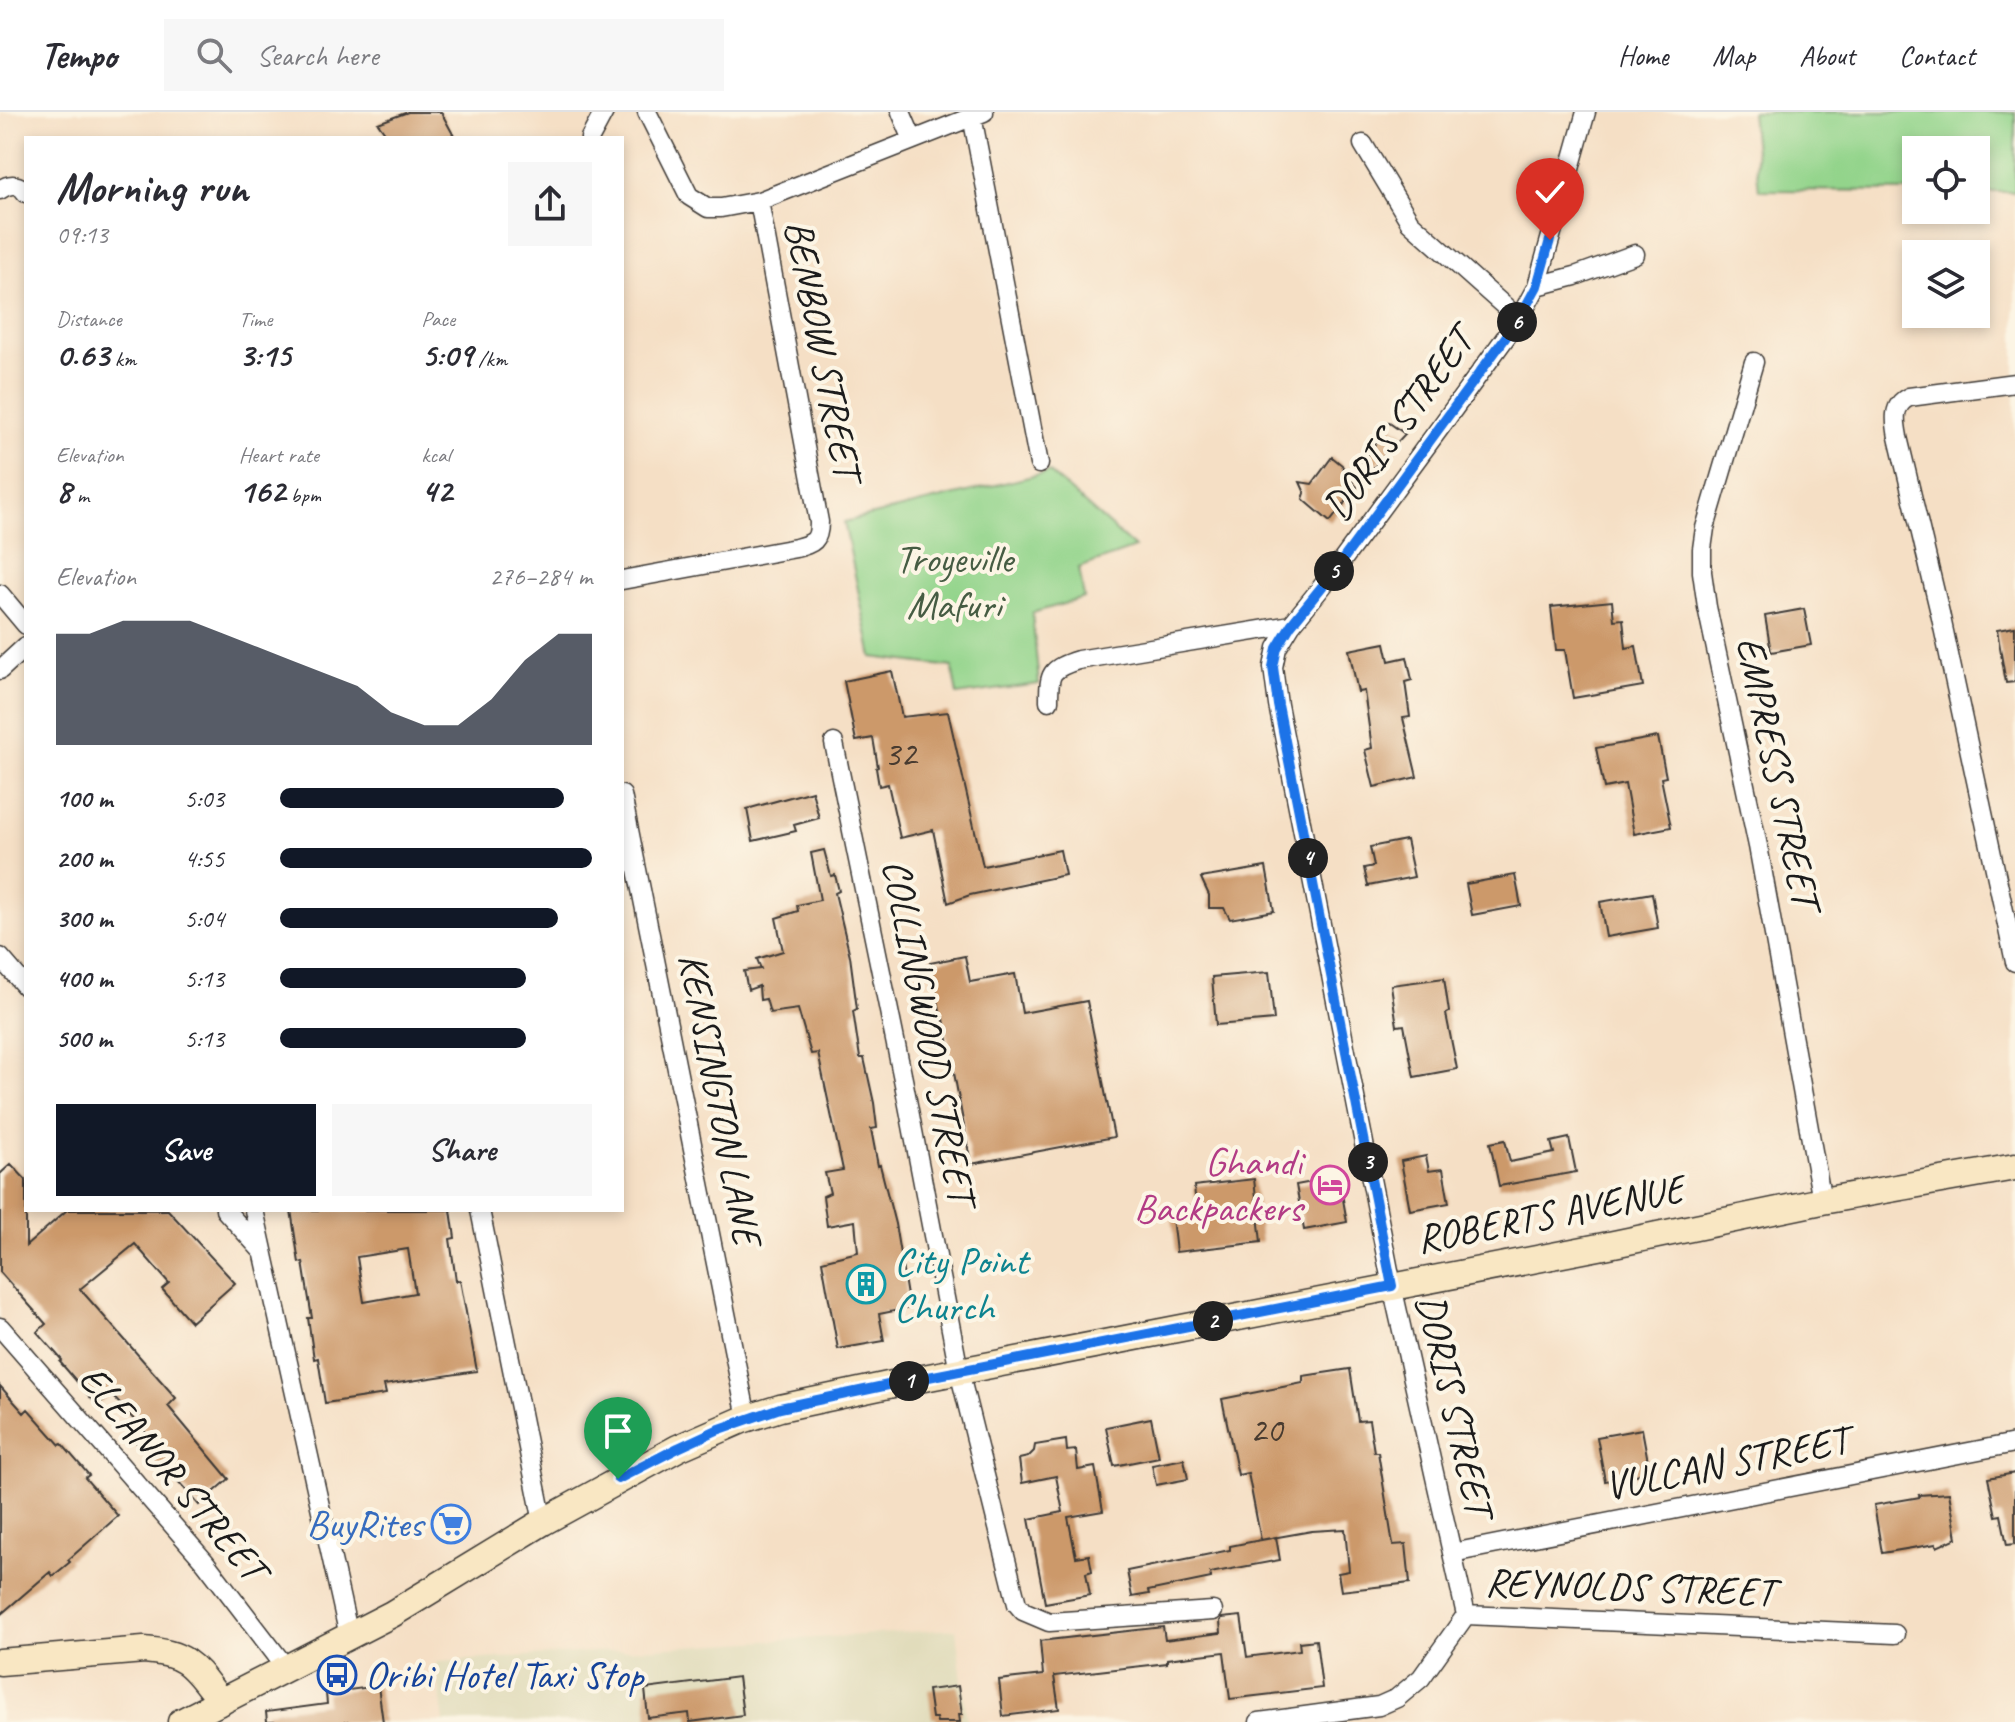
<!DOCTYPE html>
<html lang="en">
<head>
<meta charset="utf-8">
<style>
  :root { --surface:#fff; --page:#f7f7f7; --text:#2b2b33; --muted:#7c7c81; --line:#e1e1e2; --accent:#111827 }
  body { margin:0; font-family:Caveat,sans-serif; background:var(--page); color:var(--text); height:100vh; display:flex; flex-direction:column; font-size:30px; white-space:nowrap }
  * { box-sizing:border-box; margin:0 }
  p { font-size:26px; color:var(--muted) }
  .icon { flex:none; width:44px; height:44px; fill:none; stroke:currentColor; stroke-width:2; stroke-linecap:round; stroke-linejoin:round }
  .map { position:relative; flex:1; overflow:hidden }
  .panel { position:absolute; left:24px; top:24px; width:600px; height:1076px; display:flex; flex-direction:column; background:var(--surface); border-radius:0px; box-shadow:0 4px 12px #0003 }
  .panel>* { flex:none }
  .controls { position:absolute; left:1902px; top:24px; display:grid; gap:16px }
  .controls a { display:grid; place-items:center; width:88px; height:88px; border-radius:0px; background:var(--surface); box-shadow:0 4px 12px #0003; font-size:40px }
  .pin { position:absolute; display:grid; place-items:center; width:68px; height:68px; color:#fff; margin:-82px -34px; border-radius:50% 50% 50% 0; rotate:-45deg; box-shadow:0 0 8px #0007 }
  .pin .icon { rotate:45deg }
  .km { position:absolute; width:40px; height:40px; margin:-20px; border-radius:50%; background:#222; color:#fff; font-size:22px; line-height:40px; text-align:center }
  .round { display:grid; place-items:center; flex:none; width:84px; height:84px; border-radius:0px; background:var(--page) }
  .head { display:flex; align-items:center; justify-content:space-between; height:136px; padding:0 32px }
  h1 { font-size:44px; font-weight:600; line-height:60px }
  .figures { display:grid; grid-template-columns:repeat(3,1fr); gap:12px; height:136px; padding:8px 32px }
  .figures div { display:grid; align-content:center }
  .figures b { font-size:34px; font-weight:600 }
  .figures small { font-size:22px; font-weight:400 }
  .figures p { font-size:22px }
  .chart { height:224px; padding:16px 32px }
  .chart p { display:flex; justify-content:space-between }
  .chart svg { width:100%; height:144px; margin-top:8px; fill:var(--accent); opacity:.7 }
  .primary-button { display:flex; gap:16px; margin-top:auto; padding:16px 32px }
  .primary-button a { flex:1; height:92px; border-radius:0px; background:var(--accent); color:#fff; font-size:32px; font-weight:600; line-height:92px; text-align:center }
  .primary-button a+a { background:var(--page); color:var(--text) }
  ul { padding:0 32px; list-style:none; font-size:26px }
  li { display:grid; grid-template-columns:128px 96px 1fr; align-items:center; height:60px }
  li i { height:20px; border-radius:10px; background:var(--accent) }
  header { display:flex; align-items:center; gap:48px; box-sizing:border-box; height:112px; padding:0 40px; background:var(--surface); border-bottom:2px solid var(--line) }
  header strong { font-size:38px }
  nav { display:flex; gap:44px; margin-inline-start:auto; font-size:28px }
  .search { width:560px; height:72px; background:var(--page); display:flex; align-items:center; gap:20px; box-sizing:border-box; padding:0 28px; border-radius:0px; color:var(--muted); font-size:30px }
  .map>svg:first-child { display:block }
</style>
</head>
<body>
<header>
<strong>Tempo</strong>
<div class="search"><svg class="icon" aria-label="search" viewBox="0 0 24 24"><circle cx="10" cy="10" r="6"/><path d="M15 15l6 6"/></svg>Search here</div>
<nav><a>Home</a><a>Map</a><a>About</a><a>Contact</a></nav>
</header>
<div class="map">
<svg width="2015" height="1610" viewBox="0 0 2015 1610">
  <rect width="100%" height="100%" fill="#fcf5e5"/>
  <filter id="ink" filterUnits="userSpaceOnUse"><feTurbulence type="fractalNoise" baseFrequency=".0125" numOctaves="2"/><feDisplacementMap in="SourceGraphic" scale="16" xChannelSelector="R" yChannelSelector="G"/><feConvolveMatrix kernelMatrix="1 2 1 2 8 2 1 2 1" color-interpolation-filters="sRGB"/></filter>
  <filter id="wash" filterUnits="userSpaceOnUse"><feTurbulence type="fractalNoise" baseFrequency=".006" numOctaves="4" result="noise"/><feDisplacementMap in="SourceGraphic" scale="32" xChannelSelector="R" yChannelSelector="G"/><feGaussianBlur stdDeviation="1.8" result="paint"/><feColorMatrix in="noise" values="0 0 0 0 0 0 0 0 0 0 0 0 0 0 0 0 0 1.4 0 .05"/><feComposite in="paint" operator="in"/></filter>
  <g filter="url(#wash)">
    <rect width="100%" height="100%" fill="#f5dfc5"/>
    <!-- built -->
    <path fill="#e1dcbb" d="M 956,1517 L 967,1610 L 444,1610 L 436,1550 Z"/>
    <!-- green -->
    <path fill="#93d48b" stroke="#587854" stroke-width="2" d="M 1751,0 L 2015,0 L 2015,80 L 1976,80 L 1976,38 L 1916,38 L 1916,79 L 1759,78 Z
      M 1049,360 L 1135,436 L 1079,456 L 1084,486 L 1032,501 L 1039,572 L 957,583 L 952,555 L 872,545 L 844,410 Z"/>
    <g id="blocks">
      <!-- building -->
      <path fill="#cc996b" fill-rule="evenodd" d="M 408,0 L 441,0 L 455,26 L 389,26 L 378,11 Z
        M 1388,310 L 1405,322 L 1365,365 L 1356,358 L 1384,320 Z
        M 1332,345 L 1342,353 L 1346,363 L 1357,375 L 1330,410 L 1303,387 L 1305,381 L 1300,370 L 1312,372 Z
        M 1612,489 L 1614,508 L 1623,507 L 1626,536 L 1636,534 L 1643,574 L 1573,586 L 1565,538 L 1556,538 L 1551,495 Z
        M 1804,497 L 1811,533 L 1771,540 L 1765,504 Z
        M 2015,515 L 2015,570 L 2006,571 L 1997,518 Z
        M 1385,531 L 1389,549 L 1407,545 L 1412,568 L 1405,570 L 1410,605 L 1403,606 L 1417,665 L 1374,675 L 1365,638 L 1372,636 L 1364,579 L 1358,580 L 1349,538 Z
        M 892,559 L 902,605 L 948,600 L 983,754 L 1060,738 L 1065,763 L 970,783 L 948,791 L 933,718 L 900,726 L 888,672 L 879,674 L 876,656 L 878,655 L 873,626 L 856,629 L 844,569 Z
        M 1658,625 L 1666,665 L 1661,666 L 1671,715 L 1634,722 L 1625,672 L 1604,676 L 1596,636 Z
        M 812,679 L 819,706 L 794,713 L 796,719 L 753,729 L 747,697 Z
        M 1406,728 L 1414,765 L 1368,774 L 1364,756 L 1374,754 L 1370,735 Z
        M 824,738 L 831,764 L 835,763 L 839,779 L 835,781 L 850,844 L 857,897 L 853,899 L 860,946 L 864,946 L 874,991 L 877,1016 L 871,1017 L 878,1054 L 880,1053 L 895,1112 L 909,1196 L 879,1202 L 884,1229 L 838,1237 L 822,1149 L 858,1140 L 855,1109 L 827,1114 L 823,1084 L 830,1081 L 825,1061 L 843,1058 L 818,941 L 811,942 L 798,897 L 770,901 L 766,887 L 760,888 L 759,874 L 748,878 L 744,859 L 761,857 L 757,847 L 783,839 L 776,806 L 798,799 L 797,793 L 820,788 L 811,741 Z
        M 1266,755 L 1274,799 L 1230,807 L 1224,796 L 1209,796 L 1209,783 L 1201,766 Z
        M 1515,763 L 1521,794 L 1472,803 L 1466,772 Z
        M 1652,781 L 1658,816 L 1606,825 L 1600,790 Z
        M 965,844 L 970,870 L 1015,862 L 1022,901 L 1087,889 L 1114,1025 L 971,1052 L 944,907 L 942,908 L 930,851 Z
        M 1269,860 L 1274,908 L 1216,913 L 1212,865 Z
        M 1444,866 L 1449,900 L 1446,902 L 1457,957 L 1414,965 L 1404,913 L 1397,914 L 1391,873 Z
        M 1569,1026 L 1576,1060 L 1499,1074 L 1490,1031 L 1505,1028 L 1510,1050 L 1554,1041 L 1551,1030 Z
        M 1426,1044 L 1429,1059 L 1443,1057 L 1449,1091 L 1410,1098 L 1401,1049 Z
        M 11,1052 L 26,1068 L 26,1134 L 67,1098 L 168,1098 L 235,1171 L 191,1210 L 162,1177 L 169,1171 L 135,1132 L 80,1177 L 176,1286 L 168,1294 L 229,1367 L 199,1393 L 170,1360 L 166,1364 L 136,1330 L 146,1321 L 111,1282 L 97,1293 L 60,1250 L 62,1248 L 37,1220 L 46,1212 L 0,1160 L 0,1062 Z
        M 1339,1065 L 1347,1110 L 1304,1118 L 1296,1073 Z
        M 1254,1067 L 1261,1130 L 1176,1140 L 1171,1097 L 1196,1094 L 1194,1074 Z
        M 291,1098 L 451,1098 L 455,1126 L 450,1127 L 456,1169 L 460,1168 L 477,1259 L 384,1273 L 386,1282 L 325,1291 L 318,1246 L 314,1247 L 308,1206 L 312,1206 L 303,1150 L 299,1151 ZM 408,1137 L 415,1181 L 364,1190 L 357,1145 Z
        M 1350,1257 L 1358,1309 L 1369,1308 L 1374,1340 L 1378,1340 L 1393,1433 L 1406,1432 L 1410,1471 L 1341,1479 L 1338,1461 L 1349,1459 L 1345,1417 L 1312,1419 L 1261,1428 L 1248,1361 L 1238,1363 L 1222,1287 L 1303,1271 L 1303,1264 Z
        M 0,1274 L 24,1301 L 28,1297 L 60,1333 L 62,1332 L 89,1363 L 85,1366 L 118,1404 L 68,1448 L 70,1450 L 53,1464 L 50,1460 L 0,1503 Z
        M 1151,1306 L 1159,1345 L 1114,1354 L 1106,1315 Z
        M 1642,1317 L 1650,1360 L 1605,1369 L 1597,1325 Z
        M 1066,1328 L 1067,1339 L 1076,1338 L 1078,1358 L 1095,1355 L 1103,1399 L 1068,1405 L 1076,1445 L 1089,1443 L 1092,1459 L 1086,1461 L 1090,1483 L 1045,1491 L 1029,1407 L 1063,1400 L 1056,1364 L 1022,1371 L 1019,1347 L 1028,1345 L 1034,1339 L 1035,1333 Z
        M 1184,1347 L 1188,1367 L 1156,1373 L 1152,1353 Z
        M 2015,1361 L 2015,1432 L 2007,1433 L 2001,1403 L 1996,1404 L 1988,1366 Z
        M 1949,1381 L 1957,1426 L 1937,1435 L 1936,1432 L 1882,1441 L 1874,1393 L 1920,1385 L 1919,1383 Z
        M 1276,1425 L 1280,1448 L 1210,1461 L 1211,1466 L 1148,1479 L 1149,1482 L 1132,1485 L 1127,1459 L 1230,1438 L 1230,1434 Z
        M 1241,1504 L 1247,1545 L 1300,1538 L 1299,1530 L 1316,1528 L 1322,1576 L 1230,1587 L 1224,1540 L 1167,1547 L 1167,1551 L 1054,1564 L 1059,1597 L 1003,1604 L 999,1568 L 1043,1563 L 1040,1529 L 1163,1515 L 1165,1528 L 1221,1521 L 1220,1509 L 1222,1506 Z
        M 738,1565 L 743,1603 L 690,1610 L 689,1601 L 648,1606 L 645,1577 Z
        M 378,1574 L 383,1610 L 267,1610 L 266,1600 L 327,1592 L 326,1581 Z
        M 958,1574 L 962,1602 L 959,1602 L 960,1610 L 937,1610 L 936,1606 L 932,1606 L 928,1578 Z"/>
    </g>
  </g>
  <g filter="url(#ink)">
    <use href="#blocks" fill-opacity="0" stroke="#3d3935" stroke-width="2"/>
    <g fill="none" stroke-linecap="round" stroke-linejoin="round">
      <!-- minor casing -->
      <g stroke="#3d3935" stroke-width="21">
        <path id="minor" d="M 647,0 L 689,84 L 708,96 L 721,96 L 759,89 L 984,0
          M 901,0 L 913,28
          M 972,4 L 1039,352
          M 590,26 L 604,0
          M 1363,32 L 1410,110 L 1519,207
          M 0,78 C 9,71 20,71 26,81
          M 1537,174 L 1575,164 L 1635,142
          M 1754,250 L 1705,416 L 1702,437 L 1702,460 L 1707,495 L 1758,734 L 1822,1089
          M 2015,271 L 1909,285 C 1892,293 1895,309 1898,325 L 1940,501 L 2015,850
          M 622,468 L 796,436 C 814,431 819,429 819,410 L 759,89
          M 0,482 L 26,513
          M 0,558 L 26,534
          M 1049,589 C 1049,561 1050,557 1078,548 L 1291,513
          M 834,631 L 904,972 L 959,1259 L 1017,1492 L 1023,1499 L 1049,1510 L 1213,1499
          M 622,683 L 747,1306
          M 0,845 L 26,875
          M 225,1098 L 262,1139
          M 254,1098 L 349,1524
          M 480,1098 L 543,1410
          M 0,1215 L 205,1450 L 287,1557
          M 1452,1441 L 2015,1331
          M 1466,1503 L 1392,1174 L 1278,593 L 1273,555 L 1277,536 L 1291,513 L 1333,461 L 1442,313 L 1519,207 L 1537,174 L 1586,0
          M 1259,1610 L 1379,1594 L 1397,1586 L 1421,1566 L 1466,1503 L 1895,1522"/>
      </g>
      <!-- secondary casing -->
      <g stroke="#3d3935" stroke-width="29">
        <path id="secondary" d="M 0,1550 L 144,1538 C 190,1541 195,1557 221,1590
          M 181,1610 L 392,1502 L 543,1410 L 678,1336 L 742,1308 L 780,1296 L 893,1272 L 1609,1133 L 1822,1089 L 2015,1055"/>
      </g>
      <!-- minor -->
      <use href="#minor" stroke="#fff" stroke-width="18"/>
      <!-- secondary -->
      <use href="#secondary" stroke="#f9e7c3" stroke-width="26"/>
    </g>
  </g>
  <g fill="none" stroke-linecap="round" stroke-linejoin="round" filter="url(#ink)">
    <!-- route casing -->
    <g stroke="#fff" stroke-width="16">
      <path id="route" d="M 618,1367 L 678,1336 L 717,1318 L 780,1296 L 893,1272 L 1392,1174 L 1278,593 L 1273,555 L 1277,536 L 1291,513 L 1333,461 L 1519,207 L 1537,174 L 1550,128"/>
    </g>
    <!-- route -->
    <use href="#route" stroke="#1a73e8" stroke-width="10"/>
  </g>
  <!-- icons -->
  <defs>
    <g id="hotel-ring" transform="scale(2)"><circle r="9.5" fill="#fcf5e5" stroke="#d1479c" stroke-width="1.5"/><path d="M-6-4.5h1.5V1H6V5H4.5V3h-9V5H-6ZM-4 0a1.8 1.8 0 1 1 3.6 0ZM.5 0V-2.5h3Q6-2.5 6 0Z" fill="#d1479c"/></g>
    <g id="building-ring" transform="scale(2)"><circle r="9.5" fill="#fcf5e5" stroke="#0f9aa8" stroke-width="1.5"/><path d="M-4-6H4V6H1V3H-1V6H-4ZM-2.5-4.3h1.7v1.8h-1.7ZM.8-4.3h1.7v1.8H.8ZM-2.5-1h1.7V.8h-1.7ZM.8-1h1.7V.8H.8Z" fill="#0f9aa8"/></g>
    <g id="supermarket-ring" transform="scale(2)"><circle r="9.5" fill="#fcf5e5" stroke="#3f7fe0" stroke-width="1.5"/><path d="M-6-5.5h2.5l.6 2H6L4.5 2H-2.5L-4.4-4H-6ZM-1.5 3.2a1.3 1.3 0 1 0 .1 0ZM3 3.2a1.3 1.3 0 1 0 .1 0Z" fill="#3f7fe0"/></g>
    <g id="bus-ring" transform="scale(2)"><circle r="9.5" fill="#fcf5e5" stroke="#1a4fb4" stroke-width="1.5"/><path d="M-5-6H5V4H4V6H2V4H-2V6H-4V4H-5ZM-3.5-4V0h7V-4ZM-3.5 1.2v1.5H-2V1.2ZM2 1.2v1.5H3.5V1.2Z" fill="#1a4fb4"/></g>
  </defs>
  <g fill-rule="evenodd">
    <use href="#hotel-ring" x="1330" y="1073"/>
    <use href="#building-ring" x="866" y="1172"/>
    <use href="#supermarket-ring" x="451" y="1412"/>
    <use href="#bus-ring" x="337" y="1563"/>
  </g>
  <g text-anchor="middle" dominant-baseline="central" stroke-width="8" stroke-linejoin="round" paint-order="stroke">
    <!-- number labels -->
    <g font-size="36" fill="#483b30">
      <text x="900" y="642">32</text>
      <text x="1266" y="1318">20</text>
    </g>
    <!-- street labels -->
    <g font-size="40" fill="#1c1c1c" stroke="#fcf5e5">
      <text transform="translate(823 237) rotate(79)">BENBOW STREET</text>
      <text transform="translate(1398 312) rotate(-54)">DORIS STREET</text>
      <text transform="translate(1778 660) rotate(78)">EMPRESS STREET</text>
      <text transform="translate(929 919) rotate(79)">COLLINGWOOD STREET</text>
      <text transform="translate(720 987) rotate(79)">KENSINGTON LANE</text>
      <text transform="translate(1550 1102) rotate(-11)">ROBERTS AVENUE</text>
      <text transform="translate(1455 1293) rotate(77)">DORIS STREET</text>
      <text transform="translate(1726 1351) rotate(-11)">VULCAN STREET</text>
      <text transform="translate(173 1361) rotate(50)">ELEANOR STREET</text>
      <text transform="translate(1630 1475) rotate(2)">REYNOLDS STREET</text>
    </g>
    <!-- park labels -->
    <g font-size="40" fill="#465c43" stroke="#fcf5e5">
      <text x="954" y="447">Troyeville<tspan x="954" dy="46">Mafuri</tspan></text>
    </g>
    <!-- hotel labels -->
    <g font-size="40" fill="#b23c85" stroke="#fcf5e5" text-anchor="end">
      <text x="1302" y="1050">Ghandi<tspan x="1302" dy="46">Backpackers</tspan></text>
    </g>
    <!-- culture labels -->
    <g font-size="40" fill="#0d838f" stroke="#fcf5e5" text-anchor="start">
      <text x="894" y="1149">City Point<tspan x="894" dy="46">Church</tspan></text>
    </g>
    <!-- shop labels -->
    <g font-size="40" fill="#366cbe" stroke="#fcf5e5" text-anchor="end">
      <text x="423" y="1412">BuyRites</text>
    </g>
    <!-- transit labels -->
    <g font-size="40" fill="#164399" stroke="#fcf5e5" text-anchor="start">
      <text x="365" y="1563">Oribi Hotel Taxi Stop</text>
    </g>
  </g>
</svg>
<div class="controls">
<a><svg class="icon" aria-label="locate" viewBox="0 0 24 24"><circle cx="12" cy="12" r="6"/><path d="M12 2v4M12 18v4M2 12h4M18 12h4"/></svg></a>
<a><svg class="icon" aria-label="layers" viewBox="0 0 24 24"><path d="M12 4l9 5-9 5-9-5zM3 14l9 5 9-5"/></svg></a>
</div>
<div class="pin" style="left:618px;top:1367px;background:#1e9e55"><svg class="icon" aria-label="arrive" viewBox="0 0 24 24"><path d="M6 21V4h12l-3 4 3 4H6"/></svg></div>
<div class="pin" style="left:1550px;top:128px;background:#d93025"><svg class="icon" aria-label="check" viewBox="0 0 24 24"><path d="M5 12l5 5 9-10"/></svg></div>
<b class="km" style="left:909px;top:1269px">1</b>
<b class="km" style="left:1213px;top:1209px">2</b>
<b class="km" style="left:1368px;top:1050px">3</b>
<b class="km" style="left:1308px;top:746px">4</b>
<b class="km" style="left:1334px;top:459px">5</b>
<b class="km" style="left:1517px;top:210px">6</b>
<section class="panel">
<div class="head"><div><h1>Morning run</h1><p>09:13</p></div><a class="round"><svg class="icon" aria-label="share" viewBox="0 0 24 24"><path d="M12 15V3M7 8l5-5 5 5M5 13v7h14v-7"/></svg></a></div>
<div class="figures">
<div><p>Distance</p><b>0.63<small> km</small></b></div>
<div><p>Time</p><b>3:15</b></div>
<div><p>Pace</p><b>5:09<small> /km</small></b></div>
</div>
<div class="figures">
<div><p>Elevation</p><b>8<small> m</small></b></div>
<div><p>Heart rate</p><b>162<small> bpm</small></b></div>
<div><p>kcal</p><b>42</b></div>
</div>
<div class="chart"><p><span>Elevation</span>276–284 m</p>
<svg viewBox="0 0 160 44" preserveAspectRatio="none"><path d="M0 44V10L10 10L20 6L30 6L40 6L50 10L60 14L70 18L80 22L90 26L100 34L110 38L120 38L130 30L140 18L150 10L160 10V44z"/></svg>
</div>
<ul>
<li><b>100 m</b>5:03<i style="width:91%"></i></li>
<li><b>200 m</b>4:55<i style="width:100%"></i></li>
<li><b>300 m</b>5:04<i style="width:89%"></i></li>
<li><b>400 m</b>5:13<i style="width:79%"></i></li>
<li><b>500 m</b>5:13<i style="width:79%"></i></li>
</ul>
<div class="primary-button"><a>Save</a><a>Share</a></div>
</section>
</div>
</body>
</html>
